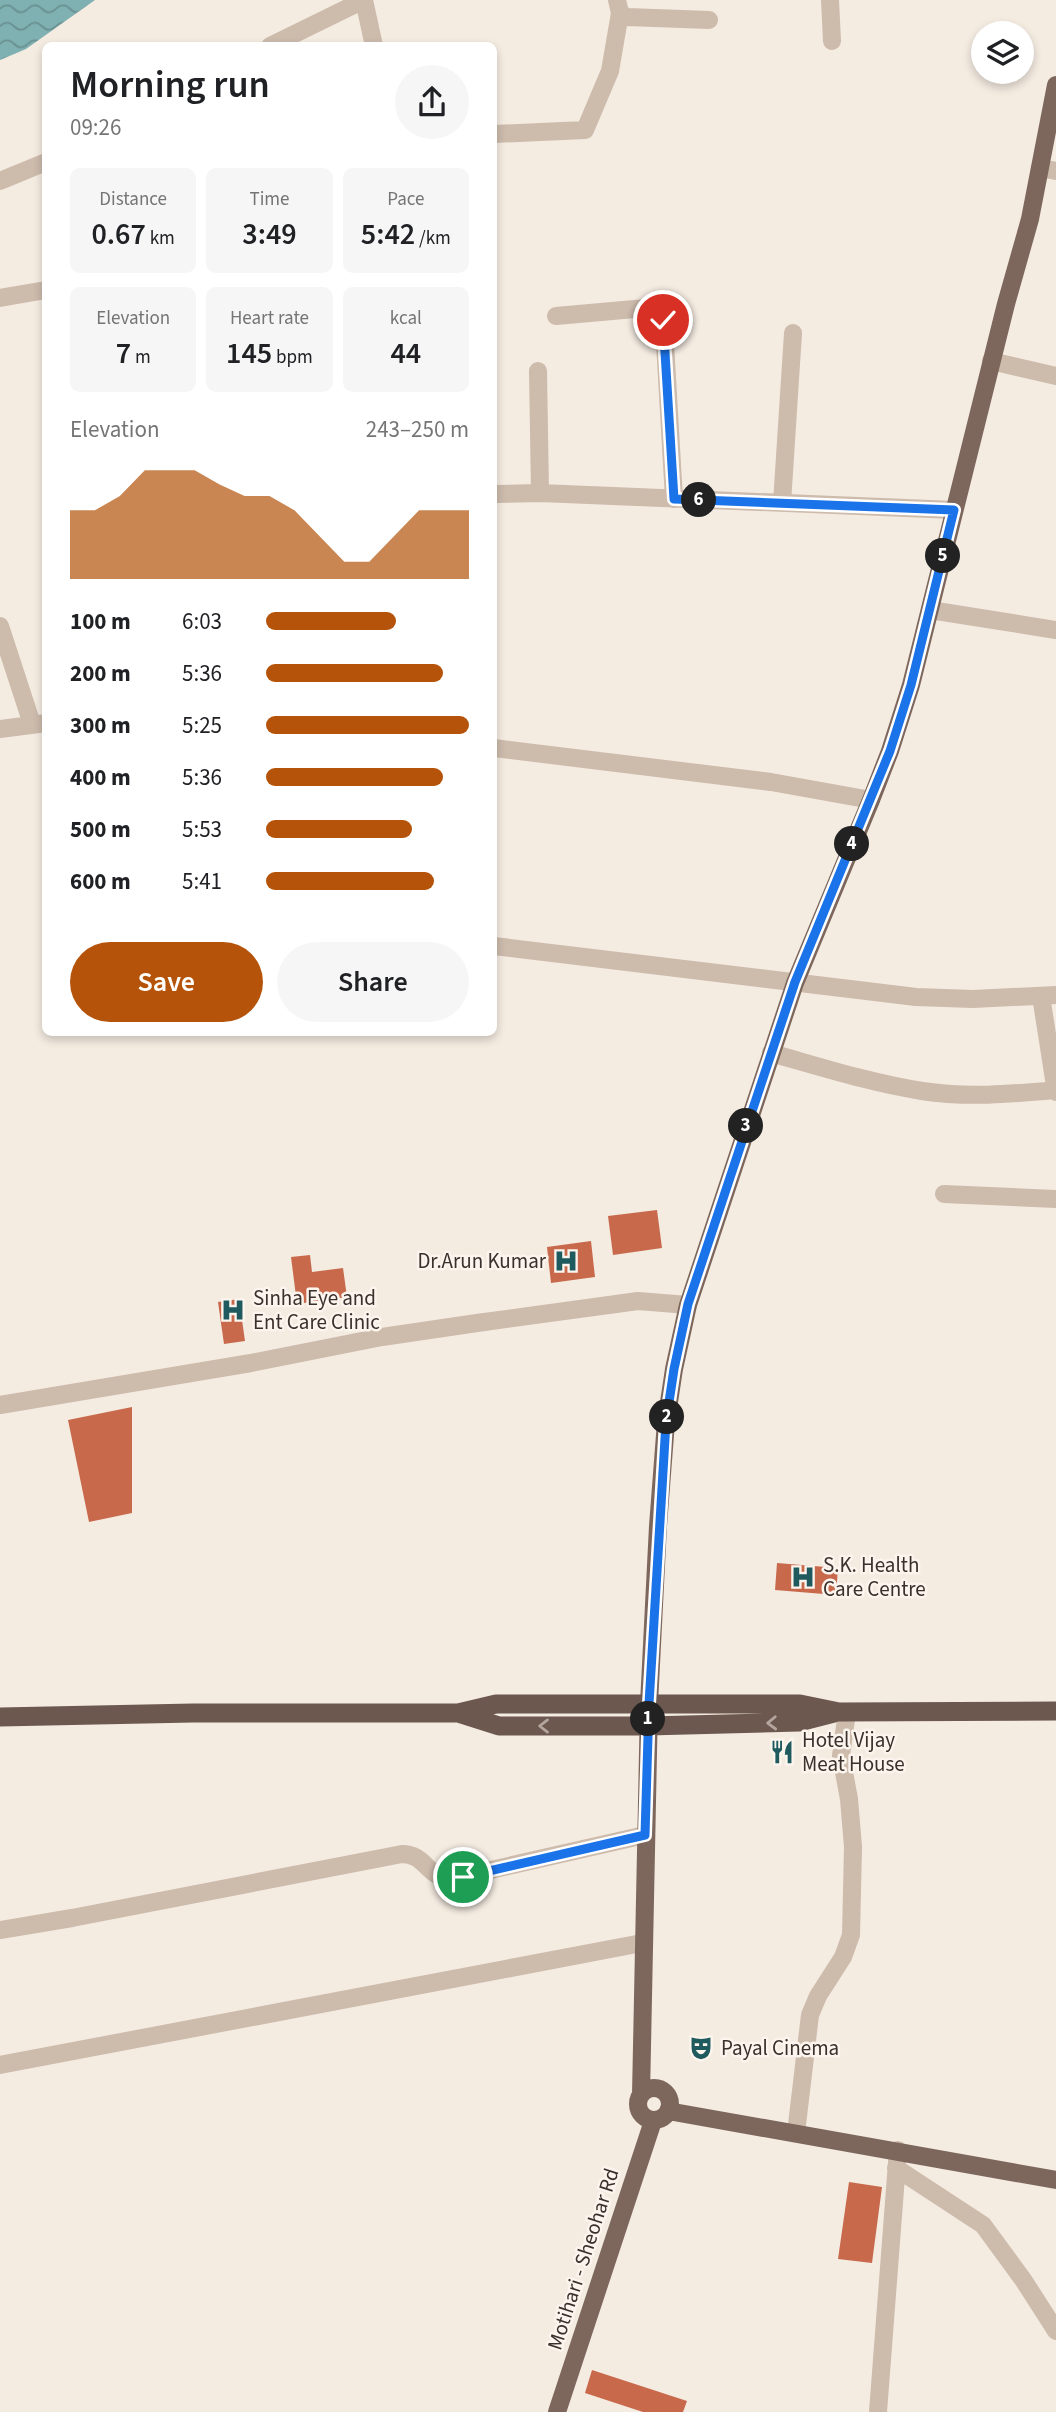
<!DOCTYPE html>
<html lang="en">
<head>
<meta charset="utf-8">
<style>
  :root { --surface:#fff; --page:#f6f6f6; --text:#202124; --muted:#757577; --accent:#b45309 }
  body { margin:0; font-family:"Source Sans 3",sans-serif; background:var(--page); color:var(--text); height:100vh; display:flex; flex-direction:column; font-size:26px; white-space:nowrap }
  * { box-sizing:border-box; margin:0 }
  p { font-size:23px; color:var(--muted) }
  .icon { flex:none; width:38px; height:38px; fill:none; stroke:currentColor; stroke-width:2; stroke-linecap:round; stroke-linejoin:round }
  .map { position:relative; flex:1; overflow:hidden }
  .drawer { position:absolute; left:42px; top:42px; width:455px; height:994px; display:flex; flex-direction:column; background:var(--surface); border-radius:10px; box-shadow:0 4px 10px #0003 }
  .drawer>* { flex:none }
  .buttons { position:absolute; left:971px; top:21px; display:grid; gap:14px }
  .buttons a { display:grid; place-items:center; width:63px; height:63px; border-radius:50%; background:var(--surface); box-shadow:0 4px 10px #0003; font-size:35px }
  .pin { position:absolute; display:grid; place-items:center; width:60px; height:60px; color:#fff; margin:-30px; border:4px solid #fff; border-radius:50%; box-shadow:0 2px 7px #0007 }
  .km { position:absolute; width:35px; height:35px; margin:-18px; border-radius:50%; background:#222; color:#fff; font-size:19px; line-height:35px; text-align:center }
  .round { display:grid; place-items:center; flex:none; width:74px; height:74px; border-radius:37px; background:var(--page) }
  .summary { display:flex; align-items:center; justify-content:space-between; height:119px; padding:0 28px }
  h1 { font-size:38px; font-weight:600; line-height:52px }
  .figures { display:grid; grid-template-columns:repeat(3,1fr); gap:10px; height:119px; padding:7px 28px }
  .figures div { display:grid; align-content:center; border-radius:10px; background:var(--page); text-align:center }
  .figures b { font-size:30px; font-weight:600 }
  .figures small { font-size:19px; font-weight:400 }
  .figures p { font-size:19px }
  .chart { height:196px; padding:14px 28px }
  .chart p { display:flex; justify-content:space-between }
  .chart svg { width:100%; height:126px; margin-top:7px; fill:var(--accent); opacity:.7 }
  .cta { display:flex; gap:14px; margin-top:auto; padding:14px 28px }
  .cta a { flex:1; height:80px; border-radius:42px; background:var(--accent); color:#fff; font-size:28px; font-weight:600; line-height:80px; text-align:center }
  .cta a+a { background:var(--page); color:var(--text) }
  ul { padding:0 28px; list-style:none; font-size:23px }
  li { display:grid; grid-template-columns:112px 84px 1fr; align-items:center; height:52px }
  li i { height:18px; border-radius:9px; background:var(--accent) }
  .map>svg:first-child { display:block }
</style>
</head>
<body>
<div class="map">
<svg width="1056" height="2412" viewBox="0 0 1056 2412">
  <defs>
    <pattern id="water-waves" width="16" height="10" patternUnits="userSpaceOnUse" patternTransform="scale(1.75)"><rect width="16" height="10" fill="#7fb0b2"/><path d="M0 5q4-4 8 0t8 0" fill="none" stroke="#699091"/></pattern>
  </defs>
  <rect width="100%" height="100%" fill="#f4ebe1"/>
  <!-- water -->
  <path fill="url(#water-waves)" d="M 0,0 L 95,0 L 26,49 L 0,60 Z"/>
  <!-- building -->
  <path fill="#c8694b" d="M 657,1210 L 662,1248 L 613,1255 L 608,1216 Z
    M 591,1241 L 595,1277 L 551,1283 L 547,1247 Z
    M 310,1255 L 312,1272 L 343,1268 L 347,1297 L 297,1304 L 291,1257 Z
    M 239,1299 L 245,1341 L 224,1344 L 218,1302 Z
    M 132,1407 L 132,1513 L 89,1522 L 68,1420 Z
    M 777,1563 L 838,1568 L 836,1595 L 775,1590 Z
    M 849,2182 L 882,2187 L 872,2263 L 838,2259 Z
    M 592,2370 L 687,2401 L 683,2412 L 643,2412 L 585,2393 Z"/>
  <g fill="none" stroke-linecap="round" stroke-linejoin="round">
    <!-- minor -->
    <path stroke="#cdbbac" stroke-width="18" d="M 617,0 L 620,13 L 627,17 L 709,20
      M 830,0 L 832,41
      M 270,46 L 364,0 L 374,46
      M 494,134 L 585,130 L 610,71 L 620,13
      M 1040,168 L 1056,171
      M 0,181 L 46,162
      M 0,298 L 46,290
      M 556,316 L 646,308 L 653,309 L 661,314 L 664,326 L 674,499
      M 991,361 L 1056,376
      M 538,371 L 540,493
      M 494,494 L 540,493 L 954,510
      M 782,503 L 793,333
      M 930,610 L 1056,630
      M 0,626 L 32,724
      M 0,729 L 46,723
      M 494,748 L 771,782 L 871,800
      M 494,946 L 916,997 L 973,999 L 1056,995
      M 1041,996 L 1056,1092
      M 771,1053 C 821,1067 871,1083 922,1091 C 967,1098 1011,1094 1056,1090
      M 944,1194 L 1056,1199
      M 0,1405 L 251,1363 L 382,1337 L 477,1323 L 638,1301 L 688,1305
      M 0,1930 L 72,1918 L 402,1854 C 426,1854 427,1878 451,1879 L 645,1835
      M 0,2065 L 642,1943
      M 796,2133 L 810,2015 L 818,1996 L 843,1957 L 851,1935 L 853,1847 L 849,1799 L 841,1756 L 847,1712
      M 896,2168 L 983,2225 L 1024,2281 L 1056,2331
      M 878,2412 L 898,2150"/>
    <!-- primary -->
    <path stroke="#7d675c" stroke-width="18" d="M638 2104a16 16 0 1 1 32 0a16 16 0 1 1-32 0Z
      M 641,2095 L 649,1704 L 658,1526 L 666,1422 L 674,1369 L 688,1305 L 795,983 L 871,800 L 890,751 L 911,685 L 1006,304 L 1030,219 L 1056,85
      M 668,2111 L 1056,2180
      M 557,2412 L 653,2121"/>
    <!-- trunk -->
    <path stroke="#6c584f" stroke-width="19" d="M 458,1713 L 499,1726 L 648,1726 L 799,1722 L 834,1713
      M 0,1717 L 193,1713 L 458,1713 L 496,1704 L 800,1704 L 839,1712 L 1056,1711"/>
  </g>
  <!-- one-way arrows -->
  <defs><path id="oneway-chevron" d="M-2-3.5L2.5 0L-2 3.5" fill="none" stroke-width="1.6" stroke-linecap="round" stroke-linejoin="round" transform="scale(1.75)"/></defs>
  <g stroke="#b4a69e">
    <use href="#oneway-chevron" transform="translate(772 1723) rotate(178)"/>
    <use href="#oneway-chevron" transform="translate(544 1726) rotate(-180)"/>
  </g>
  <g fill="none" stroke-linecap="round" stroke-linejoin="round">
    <!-- route casing -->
    <g stroke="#fff" stroke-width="14">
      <path id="route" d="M 463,1877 L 645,1835 L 649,1704 L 666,1422 L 674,1369 L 688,1304 L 795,982 L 890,751 L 911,685 L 954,510 L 674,499 L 663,320"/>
    </g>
    <!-- route -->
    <use href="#route" stroke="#1a73e8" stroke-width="9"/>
  </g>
  <!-- icons -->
  <defs>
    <g id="hospital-bare" transform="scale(1.89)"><path d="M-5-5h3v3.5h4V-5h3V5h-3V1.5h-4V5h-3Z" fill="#1f5a5e" stroke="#fbf5ee" stroke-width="2.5" paint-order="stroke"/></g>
    <g id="restaurant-bare" transform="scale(1.89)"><path d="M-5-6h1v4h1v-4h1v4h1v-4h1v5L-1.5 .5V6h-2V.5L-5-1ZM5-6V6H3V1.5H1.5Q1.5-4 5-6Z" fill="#1f5a5e" stroke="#fbf5ee" stroke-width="2.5" paint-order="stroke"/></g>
    <g id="theatre-bare" transform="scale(1.89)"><path d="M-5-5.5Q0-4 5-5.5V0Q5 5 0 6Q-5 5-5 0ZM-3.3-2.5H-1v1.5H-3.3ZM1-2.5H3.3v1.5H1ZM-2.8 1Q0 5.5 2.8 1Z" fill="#1f5a5e" stroke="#fbf5ee" stroke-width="2.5" paint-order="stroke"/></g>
  </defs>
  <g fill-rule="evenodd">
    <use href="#hospital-bare" x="566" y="1261"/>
    <use href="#hospital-bare" x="233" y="1310"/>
    <use href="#hospital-bare" x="803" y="1577"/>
    <use href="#restaurant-bare" x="782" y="1752"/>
    <use href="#theatre-bare" x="701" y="2048"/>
  </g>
  <g text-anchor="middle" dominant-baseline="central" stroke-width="5" stroke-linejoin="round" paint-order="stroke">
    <!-- poi labels -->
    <g font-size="21" fill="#3b302b" stroke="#fbf5ee" text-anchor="start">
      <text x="546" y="1261" text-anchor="end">Dr.Arun Kumar</text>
      <text x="253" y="1298">Sinha Eye and<tspan x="253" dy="24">Ent Care Clinic</tspan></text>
      <text x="823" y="1565">S.K. Health<tspan x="823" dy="24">Care Centre</tspan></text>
      <text x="802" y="1740">Hotel Vijay<tspan x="802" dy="24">Meat House</tspan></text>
      <text x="721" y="2048">Payal Cinema</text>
    </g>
    <!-- street labels -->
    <g font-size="21" fill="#3b302b" stroke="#fbf5ee">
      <text transform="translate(583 2259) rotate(-72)">Motihari - Sheohar Rd</text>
    </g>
  </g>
</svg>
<div class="buttons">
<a><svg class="icon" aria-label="layers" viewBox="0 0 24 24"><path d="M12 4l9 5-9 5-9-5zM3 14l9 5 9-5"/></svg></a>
</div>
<div class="pin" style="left:463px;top:1877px;background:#1e9e55"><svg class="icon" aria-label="arrive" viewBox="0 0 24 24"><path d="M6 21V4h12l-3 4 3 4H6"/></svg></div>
<div class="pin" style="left:663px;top:320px;background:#d93025"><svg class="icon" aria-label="check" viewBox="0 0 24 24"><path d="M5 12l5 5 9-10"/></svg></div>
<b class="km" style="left:648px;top:1719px">1</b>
<b class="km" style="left:667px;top:1417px">2</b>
<b class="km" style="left:746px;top:1126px">3</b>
<b class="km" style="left:852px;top:844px">4</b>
<b class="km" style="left:943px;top:556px">5</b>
<b class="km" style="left:699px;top:500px">6</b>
<section class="drawer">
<div class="summary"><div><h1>Morning run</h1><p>09:26</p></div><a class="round"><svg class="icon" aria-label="share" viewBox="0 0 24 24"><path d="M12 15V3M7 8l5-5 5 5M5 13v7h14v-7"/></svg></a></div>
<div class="figures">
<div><p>Distance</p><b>0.67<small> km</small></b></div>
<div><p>Time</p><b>3:49</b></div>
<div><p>Pace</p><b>5:42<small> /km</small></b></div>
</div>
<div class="figures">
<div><p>Elevation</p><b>7<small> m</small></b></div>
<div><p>Heart rate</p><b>145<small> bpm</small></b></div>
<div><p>kcal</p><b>44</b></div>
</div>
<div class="chart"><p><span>Elevation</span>243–250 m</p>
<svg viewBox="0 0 160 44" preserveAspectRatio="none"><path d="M0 44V20L10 20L20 15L30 6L40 6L50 6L60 11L70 15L80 15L90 20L100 29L110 38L120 38L130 29L140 20L150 20L160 20V44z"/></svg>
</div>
<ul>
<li><b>100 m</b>6:03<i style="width:64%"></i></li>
<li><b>200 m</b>5:36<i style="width:87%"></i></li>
<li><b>300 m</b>5:25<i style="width:100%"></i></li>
<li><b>400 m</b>5:36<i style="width:87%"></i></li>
<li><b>500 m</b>5:53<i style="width:72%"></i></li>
<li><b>600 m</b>5:41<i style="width:83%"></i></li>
</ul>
<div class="cta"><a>Save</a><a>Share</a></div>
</section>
</div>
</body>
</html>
